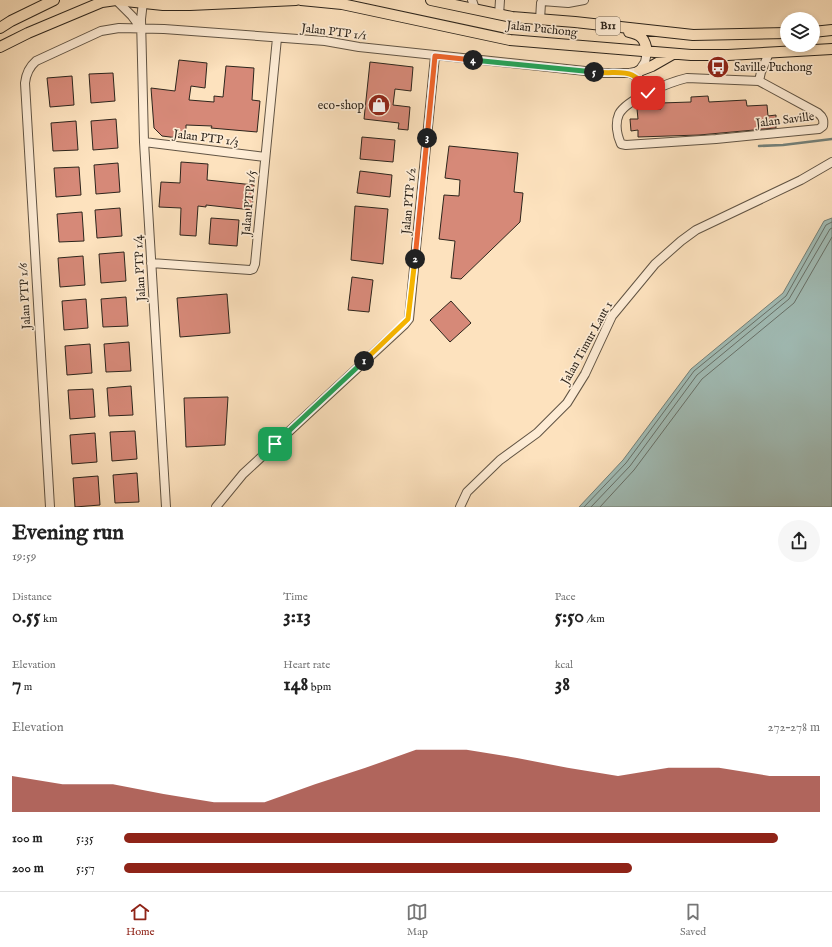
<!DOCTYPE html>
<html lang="en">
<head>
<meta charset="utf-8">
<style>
  :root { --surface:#fff; --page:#f6f6f6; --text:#222; --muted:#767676; --line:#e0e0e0; --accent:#8f2418 }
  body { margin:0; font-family:"IM FELL English",serif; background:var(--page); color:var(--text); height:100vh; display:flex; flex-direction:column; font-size:15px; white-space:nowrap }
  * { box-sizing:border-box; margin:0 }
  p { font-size:13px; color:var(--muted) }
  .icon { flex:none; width:22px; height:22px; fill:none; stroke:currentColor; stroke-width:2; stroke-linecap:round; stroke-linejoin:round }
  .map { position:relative; height:507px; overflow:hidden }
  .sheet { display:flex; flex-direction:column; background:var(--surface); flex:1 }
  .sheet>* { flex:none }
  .controls { position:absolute; left:780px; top:12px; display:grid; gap:8px }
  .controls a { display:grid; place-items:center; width:40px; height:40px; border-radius:50%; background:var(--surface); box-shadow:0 2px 6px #0003; font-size:20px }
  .pin { position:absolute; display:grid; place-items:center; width:34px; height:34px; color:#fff; margin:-17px; border-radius:8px; box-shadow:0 2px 6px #0006 }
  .km { position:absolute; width:20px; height:20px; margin:-10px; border-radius:50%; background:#222; color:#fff; font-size:11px; line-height:20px; text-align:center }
  .round { display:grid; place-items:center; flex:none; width:42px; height:42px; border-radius:21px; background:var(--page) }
  .headline { display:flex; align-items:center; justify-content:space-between; height:68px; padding:0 12px }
  h1 { font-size:22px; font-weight:700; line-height:30px }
  .figures { display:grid; grid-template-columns:repeat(3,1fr); gap:6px; height:68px; padding:4px 12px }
  .figures div { display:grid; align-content:center }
  .figures b { font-size:20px; font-weight:700 }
  .figures small { font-size:11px; font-weight:400 }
  .figures p { font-size:11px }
  .chart { height:112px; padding:8px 12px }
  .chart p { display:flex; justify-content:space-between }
  .chart svg { width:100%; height:72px; margin-top:4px; fill:var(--accent); opacity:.7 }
  ul { padding:0 12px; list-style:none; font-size:13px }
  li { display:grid; grid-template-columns:64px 48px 1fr; align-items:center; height:30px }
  li i { height:10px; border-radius:5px; background:var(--accent) }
  .menu { display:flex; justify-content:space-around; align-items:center; height:56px; border-top:1px solid var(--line); background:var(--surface); font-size:11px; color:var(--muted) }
  .menu a { display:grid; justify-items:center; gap:2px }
  .menu .on { color:var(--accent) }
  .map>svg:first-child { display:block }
</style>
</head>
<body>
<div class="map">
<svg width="832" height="507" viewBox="0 0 832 507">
  <rect width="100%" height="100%" fill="#fde2be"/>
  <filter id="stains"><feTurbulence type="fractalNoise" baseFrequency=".005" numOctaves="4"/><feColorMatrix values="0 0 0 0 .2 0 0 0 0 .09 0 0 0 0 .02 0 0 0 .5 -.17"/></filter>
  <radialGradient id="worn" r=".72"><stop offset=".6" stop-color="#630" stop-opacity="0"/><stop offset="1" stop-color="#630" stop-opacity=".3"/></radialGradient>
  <!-- water -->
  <path fill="#a1bdb7" stroke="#738079" d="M 832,218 L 832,507 L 579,507 L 623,460 L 691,369 L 783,293 L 824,221 Z"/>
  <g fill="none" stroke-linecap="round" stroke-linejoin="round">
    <!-- shore -->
    <path stroke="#67716a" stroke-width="1" d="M 584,507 L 626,463 L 694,371 L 786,296 L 826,225 L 832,222
      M 591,507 L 630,466 L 697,375 L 789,299 L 830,229 L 832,228
      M 600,507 L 634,470 L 702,379 L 794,303 L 832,237"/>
    <!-- stream -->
    <path stroke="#738079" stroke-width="2.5" d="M 759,146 L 783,145 L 832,139"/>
  </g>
  <!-- building -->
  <path fill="#d68978" stroke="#2d251c" d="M 179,60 L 207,63 L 205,88 L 191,86 L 189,100 L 214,102 L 214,96 L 223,97 L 226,66 L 254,68 L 252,100 L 260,101 L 257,132 L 211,128 L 212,126 L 186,125 L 186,139 L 162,136 L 154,128 L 151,88 L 175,91 Z
    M 370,62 L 413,67 L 411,91 L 395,89 L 393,105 L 410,107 L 408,130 L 398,129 L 399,123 L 364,119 Z
    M 113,73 L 115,101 L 91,103 L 89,74 Z
    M 72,76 L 74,105 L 50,107 L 47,78 Z
    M 708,96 L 709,102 L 746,100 L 747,106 L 767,105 L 768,116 L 776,115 L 776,128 L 699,135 L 638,137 L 638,130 L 631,131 L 630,119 L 638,119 L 637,109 L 661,109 L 660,103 L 691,102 L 691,97 Z
    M 116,119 L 118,148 L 93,150 L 91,121 Z
    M 76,121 L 78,150 L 53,151 L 51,123 Z
    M 362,137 L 395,140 L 393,162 L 360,159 Z
    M 449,146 L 518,153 L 514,192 L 523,193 L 520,222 L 461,279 L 451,278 L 455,241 L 439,239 L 444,195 L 459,196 L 460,180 L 445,178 Z
    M 181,162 L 208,164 L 207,180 L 254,185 L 252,210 L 206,205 L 206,207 L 198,206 L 196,236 L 180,235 L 181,208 L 159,207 L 161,182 L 180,183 Z
    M 118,163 L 120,192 L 96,194 L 94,165 Z
    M 79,167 L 81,195 L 56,197 L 54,168 Z
    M 360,171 L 392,175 L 390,197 L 357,193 Z
    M 355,206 L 388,209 L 383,264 L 351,260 Z
    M 120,208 L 122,236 L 97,238 L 95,210 Z
    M 82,212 L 84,241 L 59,242 L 57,214 Z
    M 211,218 L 239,220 L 237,246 L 209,244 Z
    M 124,252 L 126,281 L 101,283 L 99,254 Z
    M 83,256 L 85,285 L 60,287 L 58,258 Z
    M 352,277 L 373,280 L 369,312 L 348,310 Z
    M 227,294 L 230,333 L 180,337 L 177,298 Z
    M 126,297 L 128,326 L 103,327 L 101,299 Z
    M 86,299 L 88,328 L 64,330 L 62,301 Z
    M 451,301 L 471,323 L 450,342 L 430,320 Z
    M 129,342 L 131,371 L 106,372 L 104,344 Z
    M 90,344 L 92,373 L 67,375 L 65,346 Z
    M 131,386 L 133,415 L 109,416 L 107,388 Z
    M 93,389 L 95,417 L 70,419 L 68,390 Z
    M 228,397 L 225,445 L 186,447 L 184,398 Z
    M 135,431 L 137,459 L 112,461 L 110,432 Z
    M 95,433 L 97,462 L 72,464 L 70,435 Z
    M 137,473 L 139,502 L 115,503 L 113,475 Z
    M 98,476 L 100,505 L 75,507 L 73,478 Z"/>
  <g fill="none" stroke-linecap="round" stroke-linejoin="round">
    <!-- minor casing -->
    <g stroke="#615444" stroke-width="10">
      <path id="minor" d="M 116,0 L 132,16 L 141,28
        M 472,0 L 475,9
        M 143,2 L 141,19 L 144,142 L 166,507
        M 499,15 L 500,0
        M 540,20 L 541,3 L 542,1 L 568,3 L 584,0
        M 630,73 L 639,78 L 648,93
        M 687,78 L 759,81 L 818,113 C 823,117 824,120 823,126 L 819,129 L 716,139 L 626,145 L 621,144 C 617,135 615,123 619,114 C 627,99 670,82 687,78 Z
        M 759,81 L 761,72 L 769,53
        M 144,142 L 265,157
        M 151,263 L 250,270 L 253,269 L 255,264 L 277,38
        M 50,507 L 25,83 C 26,74 29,67 36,61 L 101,31 L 119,28 L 164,29 L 325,41 L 359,47 L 604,73 L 630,73 L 639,71 L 645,62 L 647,52
        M 216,507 L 243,474 L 405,324 L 409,319 L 435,56
        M 460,507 L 467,492 L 500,460 L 537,433 L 567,403 L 585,374 L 612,316 L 655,264 L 681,241 L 696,230 L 801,180 L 832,162"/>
    </g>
    <!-- major casing -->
    <g stroke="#2d251c" stroke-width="12">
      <path id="major" d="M 301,0 L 342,4 L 510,40 L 691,55 L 728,55 L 832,49
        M 431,0 L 512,17 L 575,22 L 693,35 L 787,33
        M 0,28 L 11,21 L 54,0
        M 629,32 C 642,35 645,39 647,52
        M 813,32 L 832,30
        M 0,47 L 28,33 L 102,2 L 116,0 L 163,5 L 190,5 L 296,0
        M 639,71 L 652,66 L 673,54"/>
    </g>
    <!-- minor -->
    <use href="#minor" stroke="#feecd5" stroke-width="8"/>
    <!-- major -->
    <use href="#major" stroke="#fde2be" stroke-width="10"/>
  </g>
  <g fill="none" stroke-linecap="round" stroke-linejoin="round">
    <!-- split-1 casing -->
    <g stroke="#fff" stroke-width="8">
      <path id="split-1" d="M 275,444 L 364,361"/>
    </g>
    <!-- split-2 casing -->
    <g stroke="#fff" stroke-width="8">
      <path id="split-2" d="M 364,361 L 408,319 L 415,259"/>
    </g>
    <!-- split-3 casing -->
    <g stroke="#fff" stroke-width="8">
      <path id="split-3" d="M 415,259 L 427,138"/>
    </g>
    <!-- split-4 casing -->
    <g stroke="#fff" stroke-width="8">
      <path id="split-4" d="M 427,138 L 435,56 L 473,60"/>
    </g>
    <!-- split-5 casing -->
    <g stroke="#fff" stroke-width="8">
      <path id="split-5" d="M 473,60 L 594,72"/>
    </g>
    <!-- split-6 casing -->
    <g stroke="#fff" stroke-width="8">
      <path id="split-6" d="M 594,72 C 621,75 634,65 648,93"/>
    </g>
    <!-- split-1 -->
    <use href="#split-1" stroke="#22a559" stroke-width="5"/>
    <!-- split-2 -->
    <use href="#split-2" stroke="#f5b400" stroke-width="5"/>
    <!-- split-3 -->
    <use href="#split-3" stroke="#f0652b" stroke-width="5"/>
    <!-- split-4 -->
    <use href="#split-4" stroke="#f0652b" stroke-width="5"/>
    <!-- split-5 -->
    <use href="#split-5" stroke="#22a559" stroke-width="5"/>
    <!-- split-6 -->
    <use href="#split-6" stroke="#f5b400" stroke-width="5"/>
  </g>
  <!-- icons -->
  <defs>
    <g id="bus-disc" transform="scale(1.15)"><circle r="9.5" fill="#8f2418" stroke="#feecd5"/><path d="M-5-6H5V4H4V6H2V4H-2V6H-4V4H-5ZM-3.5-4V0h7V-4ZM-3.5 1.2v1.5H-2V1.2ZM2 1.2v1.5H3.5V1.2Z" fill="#fff"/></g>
    <g id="shop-disc" transform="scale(1.15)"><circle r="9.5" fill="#8f2418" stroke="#feecd5"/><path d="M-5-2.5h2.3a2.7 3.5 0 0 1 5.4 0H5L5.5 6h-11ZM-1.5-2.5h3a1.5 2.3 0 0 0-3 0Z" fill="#fff"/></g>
  </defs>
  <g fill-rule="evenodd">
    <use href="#bus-disc" x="718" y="67"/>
    <use href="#shop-disc" x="379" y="105"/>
  </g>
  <g text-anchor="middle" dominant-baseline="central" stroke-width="3.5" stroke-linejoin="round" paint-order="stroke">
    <!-- shield labels -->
    <rect fill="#feecd5" stroke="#6c6154" stroke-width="1" x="596" y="17" width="24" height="18" rx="3"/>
    <g font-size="11" font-weight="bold" fill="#2d251c">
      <text x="608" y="26">B11</text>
    </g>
    <!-- street labels -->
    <g font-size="12" fill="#2d251c" stroke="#feecd5">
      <text transform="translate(542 29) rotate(6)">Jalan Puchong</text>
      <text transform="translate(334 32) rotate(7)">Jalan PTP 1/1</text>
      <text transform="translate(785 120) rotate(-7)">Jalan Saville</text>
      <text transform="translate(206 138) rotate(7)">Jalan PTP 1/3</text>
      <text transform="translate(409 201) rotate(-85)">Jalan PTP 1/2</text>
      <text transform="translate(249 203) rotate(-85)">Jalan PTP 1/5</text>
      <text transform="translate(140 268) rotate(-93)">Jalan PTP 1/4</text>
      <text transform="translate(25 296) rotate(-93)">Jalan PTP 1/6</text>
      <text transform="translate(587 343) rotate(-61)">Jalan Timur Laut 1</text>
    </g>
    <!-- poi labels -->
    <g font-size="12" fill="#2d251c" stroke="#feecd5" text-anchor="start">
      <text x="734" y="67">Saville Puchong</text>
      <text x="364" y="105" text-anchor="end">eco-shop</text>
    </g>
  </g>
  <rect width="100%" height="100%" filter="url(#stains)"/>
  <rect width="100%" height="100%" fill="url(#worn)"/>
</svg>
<div class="controls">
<a><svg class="icon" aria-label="layers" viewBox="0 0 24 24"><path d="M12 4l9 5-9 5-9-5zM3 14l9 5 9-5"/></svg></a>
</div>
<div class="pin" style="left:275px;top:444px;background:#1e9e55"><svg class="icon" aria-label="arrive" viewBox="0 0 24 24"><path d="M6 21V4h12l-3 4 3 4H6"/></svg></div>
<div class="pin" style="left:648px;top:93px;background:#d93025"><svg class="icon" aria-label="check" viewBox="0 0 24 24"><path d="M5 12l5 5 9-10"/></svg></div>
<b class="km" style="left:364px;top:361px">1</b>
<b class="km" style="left:415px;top:259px">2</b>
<b class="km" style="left:427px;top:138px">3</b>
<b class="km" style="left:473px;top:60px">4</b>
<b class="km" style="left:594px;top:72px">5</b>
</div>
<section class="sheet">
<div class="headline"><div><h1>Evening run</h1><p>19:59</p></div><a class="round"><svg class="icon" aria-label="share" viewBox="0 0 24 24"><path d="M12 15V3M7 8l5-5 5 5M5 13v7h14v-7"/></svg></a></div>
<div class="figures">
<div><p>Distance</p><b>0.55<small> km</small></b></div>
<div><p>Time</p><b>3:13</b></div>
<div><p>Pace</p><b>5:50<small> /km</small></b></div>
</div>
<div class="figures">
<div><p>Elevation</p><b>7<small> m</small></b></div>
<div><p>Heart rate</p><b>148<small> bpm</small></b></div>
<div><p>kcal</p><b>38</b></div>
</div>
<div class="chart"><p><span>Elevation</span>272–278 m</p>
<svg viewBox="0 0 160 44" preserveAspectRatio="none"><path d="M0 44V22L10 27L20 27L30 33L40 38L50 38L60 27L70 17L80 6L90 6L100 11L110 17L120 22L130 17L140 17L150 22L160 22V44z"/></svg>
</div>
<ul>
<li><b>100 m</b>5:35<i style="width:94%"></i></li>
<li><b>200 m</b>5:57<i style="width:73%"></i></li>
</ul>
</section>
<nav class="menu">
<a class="on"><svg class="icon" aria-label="home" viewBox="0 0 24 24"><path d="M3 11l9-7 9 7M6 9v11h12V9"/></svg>Home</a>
<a><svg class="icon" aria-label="map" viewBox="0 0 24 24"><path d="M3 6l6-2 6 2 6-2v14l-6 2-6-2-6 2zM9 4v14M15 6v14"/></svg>Map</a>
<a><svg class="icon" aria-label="saved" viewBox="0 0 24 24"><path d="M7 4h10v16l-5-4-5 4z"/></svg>Saved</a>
</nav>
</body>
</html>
